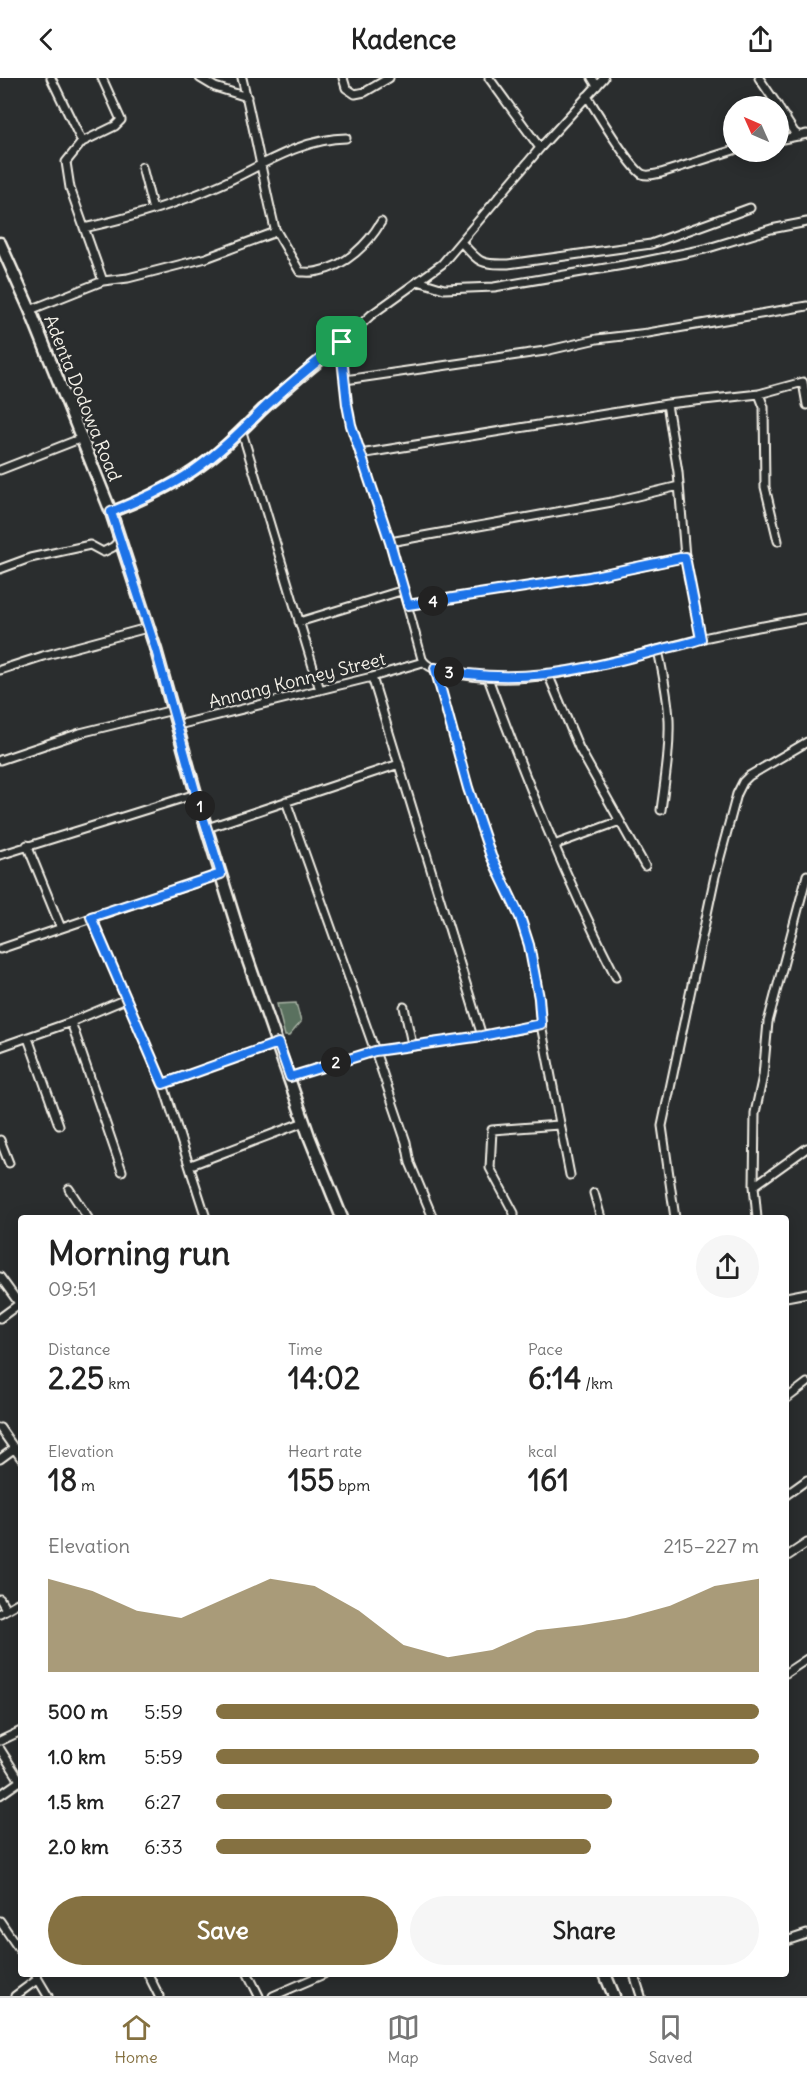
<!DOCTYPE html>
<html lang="en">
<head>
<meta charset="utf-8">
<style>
  :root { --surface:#fff; --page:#f6f6f6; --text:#222; --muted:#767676; --line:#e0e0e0; --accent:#857141 }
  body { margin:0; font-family:Delius,sans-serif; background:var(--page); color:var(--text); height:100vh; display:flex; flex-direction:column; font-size:22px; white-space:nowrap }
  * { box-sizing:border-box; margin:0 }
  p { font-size:20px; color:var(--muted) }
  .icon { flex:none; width:33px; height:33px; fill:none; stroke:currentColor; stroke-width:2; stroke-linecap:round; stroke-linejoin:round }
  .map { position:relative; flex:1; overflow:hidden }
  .panel { position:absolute; left:18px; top:1137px; width:771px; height:762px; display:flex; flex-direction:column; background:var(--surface); border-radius:6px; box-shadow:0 3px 15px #0003 }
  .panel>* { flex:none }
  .needle { width:39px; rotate:315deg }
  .buttons { position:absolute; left:723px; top:18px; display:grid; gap:12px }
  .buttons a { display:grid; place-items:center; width:66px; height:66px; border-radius:50%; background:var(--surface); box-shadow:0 3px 15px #0003; font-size:30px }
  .pin { position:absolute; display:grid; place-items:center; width:51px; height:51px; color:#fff; margin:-26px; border-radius:12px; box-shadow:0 3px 9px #0006 }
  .km { position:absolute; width:30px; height:30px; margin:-15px; border-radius:50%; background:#222; color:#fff; font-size:16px; line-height:30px; text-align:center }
  .round { display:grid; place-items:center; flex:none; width:63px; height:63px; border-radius:32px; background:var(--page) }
  .overview { display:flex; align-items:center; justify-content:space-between; height:102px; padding:0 30px }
  h1 { font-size:33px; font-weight:700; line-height:45px }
  .stats { display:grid; grid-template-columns:repeat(3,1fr); gap:9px; height:102px; padding:6px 30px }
  .stats div { display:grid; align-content:center }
  .stats b { font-size:30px; font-weight:700 }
  .stats small { font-size:16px; font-weight:400 }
  .stats p { font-size:16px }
  .chart { height:168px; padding:12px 30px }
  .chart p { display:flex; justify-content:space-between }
  .chart svg { width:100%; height:108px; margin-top:6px; fill:var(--accent); opacity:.7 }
  .action { display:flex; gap:12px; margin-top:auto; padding:12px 30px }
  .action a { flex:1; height:69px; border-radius:36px; background:var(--accent); color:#fff; font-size:24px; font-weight:700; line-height:69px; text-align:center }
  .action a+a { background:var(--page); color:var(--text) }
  ul { padding:0 30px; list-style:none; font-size:20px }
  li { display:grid; grid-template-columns:96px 72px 1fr; align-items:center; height:45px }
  li i { height:15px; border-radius:8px; background:var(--accent) }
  header { display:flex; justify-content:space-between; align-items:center; height:78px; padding:0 30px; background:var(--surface); font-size:27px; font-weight:700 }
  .menu { display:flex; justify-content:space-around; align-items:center; height:84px; border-top:2px solid var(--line); background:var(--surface); font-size:16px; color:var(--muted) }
  .menu a { display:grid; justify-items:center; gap:3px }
  .menu .current { color:var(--accent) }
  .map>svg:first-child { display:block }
</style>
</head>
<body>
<header><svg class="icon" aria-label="back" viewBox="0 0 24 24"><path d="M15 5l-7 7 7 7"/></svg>Kadence<svg class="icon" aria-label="share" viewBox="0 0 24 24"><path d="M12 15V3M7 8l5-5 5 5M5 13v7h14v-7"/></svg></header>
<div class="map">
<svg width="807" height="1918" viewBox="0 0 807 1918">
  <rect width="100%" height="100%" fill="#2a2d2e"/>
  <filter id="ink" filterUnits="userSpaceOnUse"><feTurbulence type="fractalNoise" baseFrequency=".0167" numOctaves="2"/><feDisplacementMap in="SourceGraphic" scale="12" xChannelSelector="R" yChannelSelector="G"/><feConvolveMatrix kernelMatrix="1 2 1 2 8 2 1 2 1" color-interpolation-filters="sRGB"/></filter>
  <g filter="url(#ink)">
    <!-- green -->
    <path fill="#5a715e" stroke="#a7b1a3" stroke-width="1.5" d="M 296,925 L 301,944 L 289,958 L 285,958 L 277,926 Z"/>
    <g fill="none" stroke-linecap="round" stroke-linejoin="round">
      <!-- street casing -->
      <g stroke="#f4f1e8" stroke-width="11">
        <path id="street" d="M 51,0 L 82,64 L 66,84 L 70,110 L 103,203
          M 200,0 L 215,9 L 247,19
          M 343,0 L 346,10 L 355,16 L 365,14 L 389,0
          M 489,0 L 540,70
          M 592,0 L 597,8
          M 604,0 L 540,70 L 442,186 L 371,237 L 342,264 L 342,280 L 347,326 L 351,347 L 390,464 L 422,581 C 428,591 440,592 450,594 C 532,615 628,578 708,559 C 741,552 774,546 807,540
          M 759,0 L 778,28
          M 587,18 C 597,34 629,88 642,96 C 648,99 655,96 661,95 L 734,72
          M 778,29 L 794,54 L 799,58
          M 778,52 L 786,40
          M 778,62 L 807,56
          M 82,64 L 115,48 L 121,42 L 102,0
          M 142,89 L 153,132
          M 84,150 C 129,140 174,127 217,108 C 259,90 298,61 346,60
          M 275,151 L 300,194 C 306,194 313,195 319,193 C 346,188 368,166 381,144
          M 461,164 C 479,184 480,187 508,186 L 651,166 L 750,130
          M 418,203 L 444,211 L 494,209 L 641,184 L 705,171 L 771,151 L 807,144
          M 30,232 L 103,203 L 128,200 L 206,180 L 273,155 L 275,151 C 263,101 254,50 242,0
          M 345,302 L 545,273 L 597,261 L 648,255 L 807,228
          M 759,316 L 764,329 L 765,409 L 778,463
          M 667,326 L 678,394 L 685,479 L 701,561
          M 242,354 L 320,612
          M 360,376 L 667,326 L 759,316 L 803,304 L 807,327
          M 0,392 L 82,360
          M 390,464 L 612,424 L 679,408
          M 0,491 L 30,480 L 90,467 L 103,474 L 113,469 L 120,462
          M 408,527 L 589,499 L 685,479
          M 299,544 L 404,512
          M 658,572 C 663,596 668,619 669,642 C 670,672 665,702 661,732
          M 435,590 L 468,710 L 491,778 L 520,839 L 529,867 L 539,920 L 541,947 L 482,958
          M 0,592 L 43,578 L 147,550
          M 548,596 L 579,670 L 645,788
          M 488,600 C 526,702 566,802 616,899
          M 178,647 L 372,599 L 423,584
          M 0,682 L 80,655 L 173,632
          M 286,723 L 375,973 L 406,1064 L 410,1085 L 433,1140
          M 207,750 L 399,686
          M 27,767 L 61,850
          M 554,767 L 620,743
          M 0,777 L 196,716
          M 91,839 L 163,1006 L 206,1140
          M 0,871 L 221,796
          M 404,929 L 412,966
          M 71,944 L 122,1093
          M 541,947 L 570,1097
          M 28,960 L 59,1047
          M 0,969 L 71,944 L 126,921
          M 290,999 L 375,973 L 482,958 L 372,599
          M 163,1006 L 278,965
          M 0,1062 L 9,1085
          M 191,1087 L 304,1044
          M 754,1108 L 807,1070
          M 69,1111 L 88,1140
          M 594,1115 L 601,1140
          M 514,1140 L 514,1135 L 490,1090 L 492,1052 L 559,1047
          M 675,1140 L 662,1048 L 715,798 L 737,716 L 743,704 L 749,698 L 807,664
          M 757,1140 L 754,1108 L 755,1035 L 763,998 L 768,944 L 807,797
          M 0,1199 L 21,1228
          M 786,1219 L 807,1215
          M 0,1240 L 19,1226
          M 786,1321 L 807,1305
          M 0,1350 L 21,1380
          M 0,1381 L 15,1370
          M 786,1417 L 807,1402
          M 786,1479 L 807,1465
          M 0,1521 L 6,1531
          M 0,1535 L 21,1523
          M 786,1595 L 807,1581
          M 0,1663 L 21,1653
          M 0,1671 L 21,1704
          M 0,1717 L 20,1703
          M 0,1843 L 21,1874
          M 786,1863 L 807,1856
          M 35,1896 L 48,1918
          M 148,1896 L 159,1918
          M 248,1896 L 259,1918
          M 634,1896 L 641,1918
          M 15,1918 L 38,1901
          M 273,1918 L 324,1896"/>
      </g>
      <!-- secondary casing -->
      <g stroke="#f4f1e8" stroke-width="14">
        <path id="secondary" d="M 111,434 C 140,423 168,410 193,393 C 219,376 240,354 262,332 C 288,308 316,286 342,264"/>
      </g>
      <!-- primary casing -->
      <g stroke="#f4f1e8" stroke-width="15">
        <path id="primary" d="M 0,165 L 30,232 L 111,434 L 156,572 L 196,716 L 242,865 L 309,1058 L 342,1140
          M 605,1896 L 614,1918"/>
      </g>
      <!-- street -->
      <use href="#street" stroke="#2a2d2e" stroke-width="7"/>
      <!-- secondary -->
      <use href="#secondary" stroke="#2a2d2e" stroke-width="9"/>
      <!-- primary -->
      <use href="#primary" stroke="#2a2d2e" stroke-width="10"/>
    </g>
  </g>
  <g fill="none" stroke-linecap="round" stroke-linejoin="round" filter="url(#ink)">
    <!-- route casing -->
    <g stroke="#fff" stroke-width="12">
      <path id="route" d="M 342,264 L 342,280 L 347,326 L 351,347 L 390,464 L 408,527 L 589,499 L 685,479 L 701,561 C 685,567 668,569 652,574 C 579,594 509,608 435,590 L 468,710 L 491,778 L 520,839 L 529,867 L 539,920 L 541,946 L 482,958 L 375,973 L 290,999 L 278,965 L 163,1006 L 91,839 L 221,796 L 196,716 L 156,572 L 111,434 C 140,422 168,410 193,393 C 219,375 240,354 262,332 C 287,308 315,285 342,264 Z"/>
    </g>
    <!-- route -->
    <use href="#route" stroke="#1a73e8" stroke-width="8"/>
  </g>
  <g text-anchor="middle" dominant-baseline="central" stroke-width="5" stroke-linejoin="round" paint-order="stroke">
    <!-- street labels -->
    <g font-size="18" fill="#f4f1e8" stroke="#2a2d2e">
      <text transform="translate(83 320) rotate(68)">Adenta Dodowa Road</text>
      <text transform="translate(297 602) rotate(-14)">Annang Konney Street</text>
    </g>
  </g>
</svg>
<div class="buttons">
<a><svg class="needle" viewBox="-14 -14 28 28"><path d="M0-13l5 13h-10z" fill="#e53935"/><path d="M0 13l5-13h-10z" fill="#767676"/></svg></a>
</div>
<div class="pin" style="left:342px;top:264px;background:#1e9e55"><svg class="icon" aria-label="arrive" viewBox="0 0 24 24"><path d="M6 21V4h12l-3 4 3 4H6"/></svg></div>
<b class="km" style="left:200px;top:728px">1</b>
<b class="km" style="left:336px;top:984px">2</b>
<b class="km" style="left:449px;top:594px">3</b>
<b class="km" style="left:433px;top:523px">4</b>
<section class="panel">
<div class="overview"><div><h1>Morning run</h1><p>09:51</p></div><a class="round"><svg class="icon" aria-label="share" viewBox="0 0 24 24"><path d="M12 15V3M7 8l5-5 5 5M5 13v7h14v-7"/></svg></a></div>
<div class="stats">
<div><p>Distance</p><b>2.25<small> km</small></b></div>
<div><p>Time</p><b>14:02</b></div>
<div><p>Pace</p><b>6:14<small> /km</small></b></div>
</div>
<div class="stats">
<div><p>Elevation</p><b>18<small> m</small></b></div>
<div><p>Heart rate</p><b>155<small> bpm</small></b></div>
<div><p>kcal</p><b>161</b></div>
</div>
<div class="chart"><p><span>Elevation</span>215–227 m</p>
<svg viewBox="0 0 160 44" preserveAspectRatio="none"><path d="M0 44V6L10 11L20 19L30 22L40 14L50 6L60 9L70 19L80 33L90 38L100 35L110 27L120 25L130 22L140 17L150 9L160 6V44z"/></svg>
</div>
<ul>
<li><b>500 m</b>5:59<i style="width:100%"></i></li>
<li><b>1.0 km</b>5:59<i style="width:100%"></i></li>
<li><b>1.5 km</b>6:27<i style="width:73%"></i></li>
<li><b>2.0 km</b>6:33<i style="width:69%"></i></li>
</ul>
<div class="action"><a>Save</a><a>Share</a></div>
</section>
</div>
<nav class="menu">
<a class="current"><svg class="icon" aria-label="home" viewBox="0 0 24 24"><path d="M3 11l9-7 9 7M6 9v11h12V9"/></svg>Home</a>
<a><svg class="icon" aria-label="map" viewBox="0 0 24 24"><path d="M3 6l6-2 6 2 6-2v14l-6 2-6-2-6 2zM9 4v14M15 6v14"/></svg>Map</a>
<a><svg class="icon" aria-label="saved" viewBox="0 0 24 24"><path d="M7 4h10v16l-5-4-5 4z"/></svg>Saved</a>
</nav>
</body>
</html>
